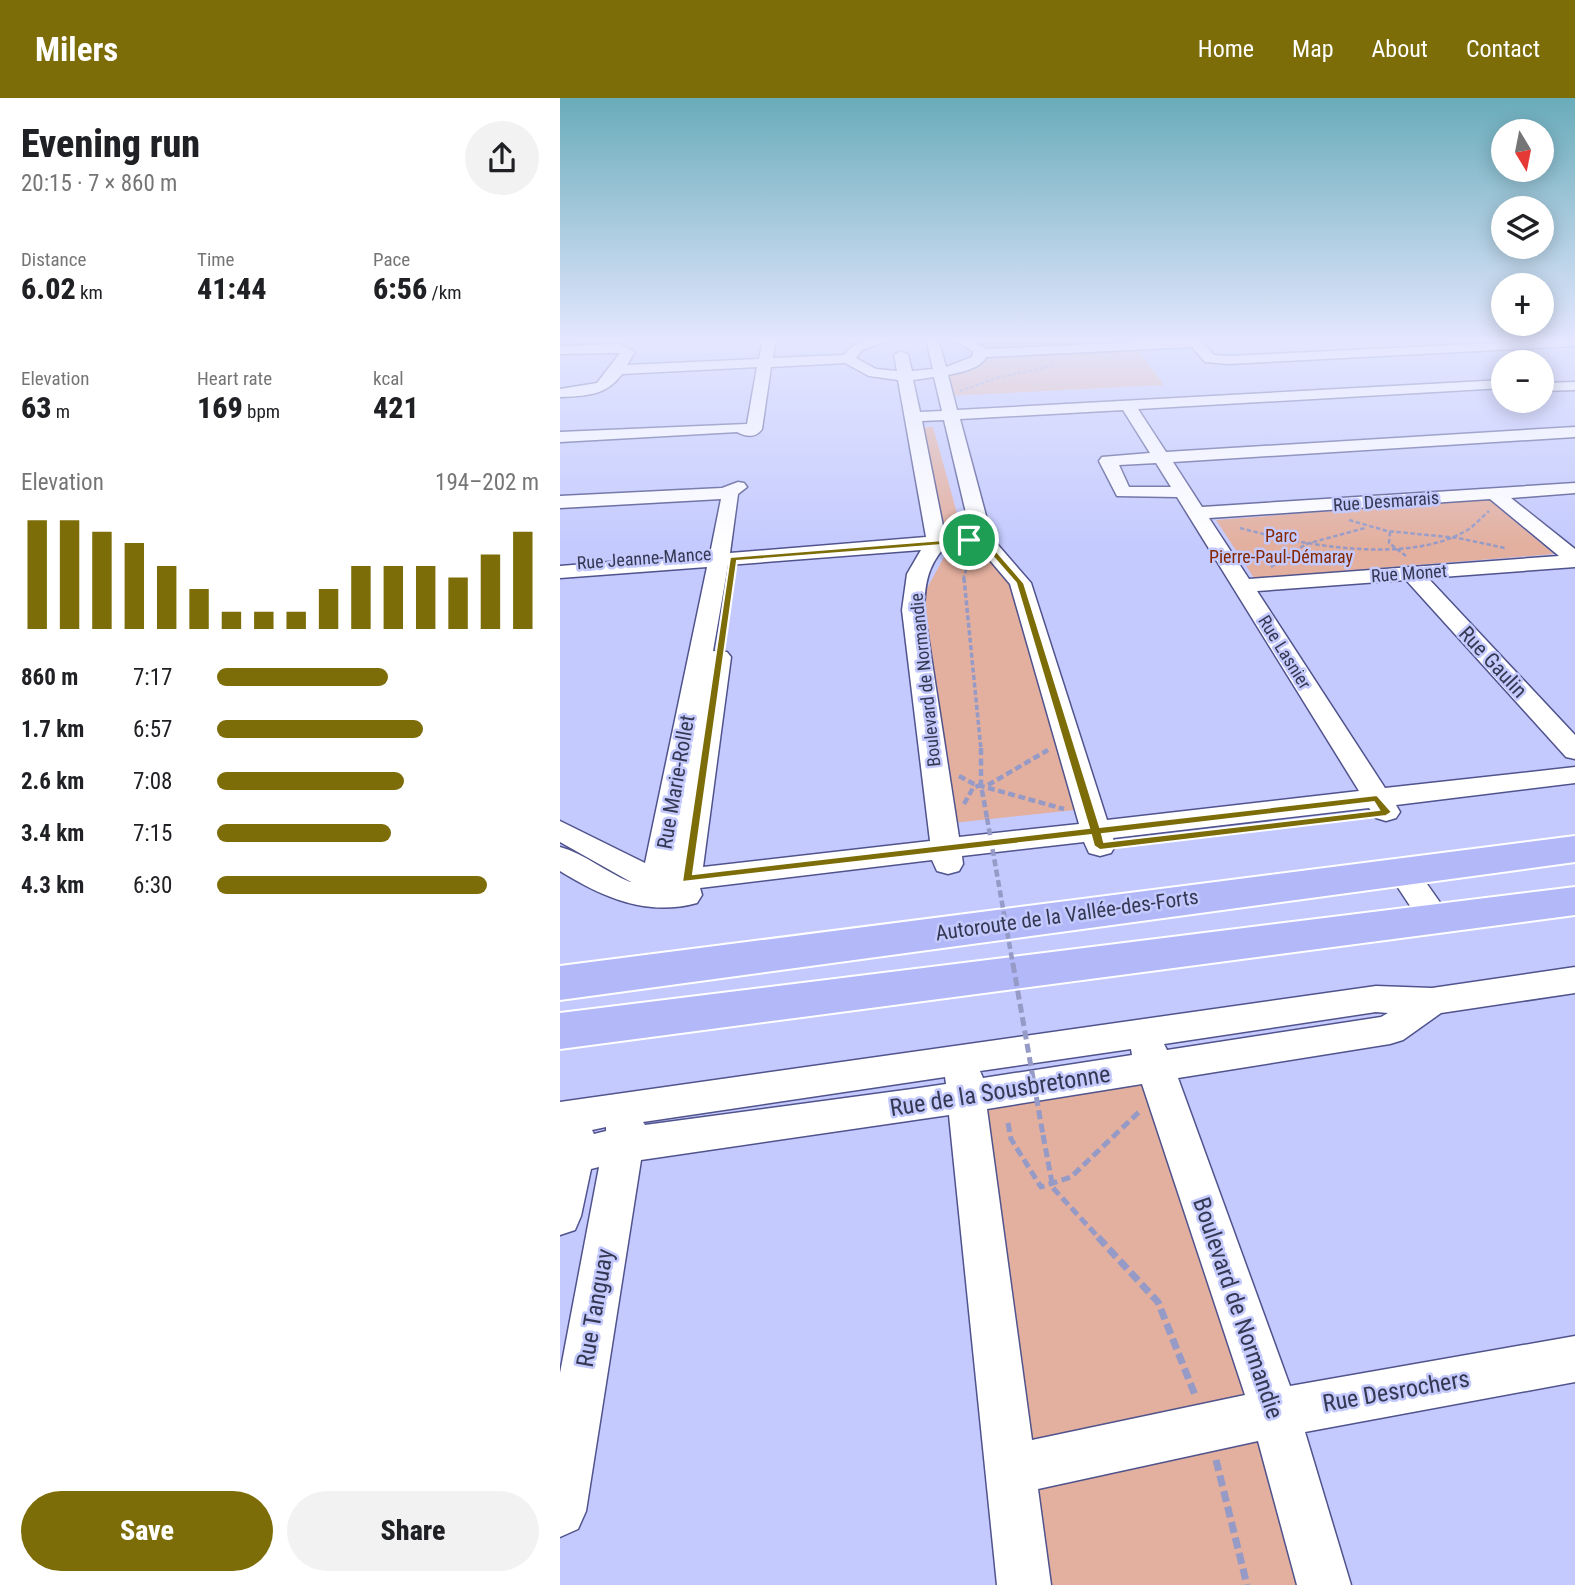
<!DOCTYPE html>
<html lang="en">
<head>
<meta charset="utf-8">
<style>
  :root { --surface:#fff; --page:#f2f2f2; --text:#202124; --muted:#757577; --accent:#7c6d08 }
  body { margin:0; font-family:"Roboto Condensed",sans-serif; background:var(--page); color:var(--text); height:100vh; display:flex; flex-direction:column; font-size:26px; white-space:nowrap }
  * { box-sizing:border-box; margin:0 }
  p { font-size:23px; color:var(--muted) }
  .icon { flex:none; width:38px; height:38px; fill:none; stroke:currentColor; stroke-width:2; stroke-linecap:round; stroke-linejoin:round }
  .map { position:relative; flex:1; overflow:hidden }
  .side { display:flex; flex-direction:column; background:var(--surface); width:560px }
  .side>* { flex:none }
  .needle { width:46px; rotate:170deg }
  .buttons { position:absolute; left:931px; top:21px; display:grid; gap:14px }
  .buttons a { display:grid; place-items:center; width:63px; height:63px; border-radius:50%; background:var(--surface); box-shadow:0 4px 18px #0003; font-size:35px }
  .pin { position:absolute; display:grid; place-items:center; width:60px; height:60px; color:#fff; margin:-30px; border:4px solid #fff; border-radius:50%; box-shadow:0 2px 7px #0007 }
  .round { display:grid; place-items:center; flex:none; width:74px; height:74px; border-radius:37px; background:var(--page) }
  .headline { display:flex; align-items:center; justify-content:space-between; height:119px; padding:0 21px }
  h1 { font-size:38px; font-weight:800; line-height:52px }
  .figures { display:grid; grid-template-columns:repeat(3,1fr); gap:10px; height:119px; padding:7px 21px }
  .figures div { display:grid; align-content:center }
  .figures b { font-size:30px; font-weight:800 }
  .figures small { font-size:19px; font-weight:400 }
  .figures p { font-size:19px }
  .chart { height:196px; padding:14px 21px }
  .chart p { display:flex; justify-content:space-between }
  .chart svg { width:100%; height:126px; margin-top:7px; stroke:var(--accent); stroke-width:6 }
  .button { display:flex; gap:14px; margin-top:auto; padding:14px 21px }
  .button a { flex:1; height:80px; border-radius:42px; background:var(--accent); color:#fff; font-size:28px; font-weight:800; line-height:80px; text-align:center }
  .button a+a { background:var(--page); color:var(--text) }
  ul { padding:0 21px; list-style:none; font-size:23px }
  li { display:grid; grid-template-columns:112px 84px 1fr; align-items:center; height:52px }
  li i { height:18px; border-radius:9px; background:var(--accent) }
  header { display:flex; align-items:center; gap:42px; box-sizing:border-box; height:98px; padding:0 35px; background:var(--accent); color:#fff }
  header strong { font-size:33px }
  nav { display:flex; gap:38px; margin-inline-start:auto; font-size:24px }
  main { display:flex; flex:1; min-height:0 }
  .map>svg:first-child { display:block }
</style>
</head>
<body>
<header>
<strong>Milers</strong>
<nav><a>Home</a><a>Map</a><a>About</a><a>Contact</a></nav>
</header>
<main>
<section class="side">
<div class="headline"><div><h1>Evening run</h1><p>20:15 · 7 × 860 m</p></div><a class="round"><svg class="icon" aria-label="share" viewBox="0 0 24 24"><path d="M12 15V3M7 8l5-5 5 5M5 13v7h14v-7"/></svg></a></div>
<div class="figures">
<div><p>Distance</p><b>6.02<small> km</small></b></div>
<div><p>Time</p><b>41:44</b></div>
<div><p>Pace</p><b>6:56<small> /km</small></b></div>
</div>
<div class="figures">
<div><p>Elevation</p><b>63<small> m</small></b></div>
<div><p>Heart rate</p><b>169<small> bpm</small></b></div>
<div><p>kcal</p><b>421</b></div>
</div>
<div class="chart"><p><span>Elevation</span>194–202 m</p>
<svg viewBox="0 0 160 44" preserveAspectRatio="none"><path d="M5 44V6M15 44V6M25 44V10M35 44V14M45 44V22M55 44V30M65 44V38M75 44V38M85 44V38M95 44V30M105 44V22M115 44V22M125 44V22M135 44V26M145 44V18M155 44V10"/></svg>
</div>
<ul>
<li><b>860 m</b>7:17<i style="width:53%"></i></li>
<li><b>1.7 km</b>6:57<i style="width:64%"></i></li>
<li><b>2.6 km</b>7:08<i style="width:58%"></i></li>
<li><b>3.4 km</b>7:15<i style="width:54%"></i></li>
<li><b>4.3 km</b>6:30<i style="width:84%"></i></li>
</ul>
<div class="button"><a>Save</a><a>Share</a></div>
</section>
<div class="map">
<svg width="1015" height="1487" viewBox="0 0 1015 1487">
  <rect width="100%" height="100%" fill="#c4cafe"/>
  <!-- green -->
  <path fill="#e3af9e" d="M 396,241 L 570,241 L 604,287 L 387,298 L 380,275 L 420,262 L 414,246 Z
    M 373,329 L 400,426 L 451,487 L 515,712 L 393,725 L 362,499 L 387,454 L 383,421 L 357,330 Z
    M 928,401 L 994,456 L 694,480 L 656,422 Z
    M 594,972 L 764,1487 L 462,1487 L 409,1000 Z"/>
  <g fill="none" stroke-linecap="round" stroke-linejoin="round">
    <!-- minor casing -->
    <g stroke="#50538c" stroke-width="3">
      <path id="minor" d="M 203,241 L 216,241 L 213,260 L 284,257 C 296,241 312,241 331,241 L 302,252 L 296,260 L 316,271 L 337,273 L 334,257 L 341,253 L 348,257 L 352,273 L 373,271 L 366,241 L 378,241 L 386,269 L 412,259 L 413,253 L 391,241 L 408,241 L 427,251 L 639,241 L 654,257 L 669,258 L 1015,241 L 1015,248 L 669,266 L 645,264 L 632,249 L 426,259 C 420,271 401,274 388,277 L 397,312 L 943,282 L 943,290 L 578,311 L 606,354 L 1015,329 L 1015,339 L 613,364 L 642,409 L 1015,385 L 1015,395 L 951,400 L 1015,451 L 1015,469 L 868,480 L 1015,637 L 1015,661 L 1006,659 L 846,482 L 697,493 L 825,690 L 1015,669 L 1015,685 L 836,707 L 840,714 L 836,720 L 826,723 L 816,720 L 809,710 L 553,740 L 555,748 L 551,755 L 540,758 L 529,755 L 524,744 L 402,758 L 403,766 L 399,773 L 388,776 L 377,773 L 372,762 L 140,790 L 142,797 L 137,805 C 87,819 42,799 0,773 L 0,749 C 25,756 46,774 70,784 L 71,784 L 0,744 L 0,723 L 85,765 L 147,469 L 0,480 L 0,468 L 150,456 L 161,401 L 0,410 L 0,398 L 162,390 L 178,384 L 184,385 L 187,389 L 178,396 L 170,455 L 366,439 L 338,282 L 309,278 L 285,265 L 211,269 L 202,331 C 196,340 186,339 177,334 L 0,344 L 0,334 L 187,326 L 197,269 L 62,276 C 46,298 25,298 0,299 L 0,291 L 37,285 L 60,255 L 0,256 L 0,248 L 60,246 L 75,254 L 67,267 L 199,261 ZM 374,279 L 382,313 L 360,314 L 353,282 ZM 563,312 L 590,355 L 542,359 L 539,363 L 557,398 L 617,399 L 799,693 L 547,722 L 471,485 L 432,440 L 400,321 ZM 384,322 L 411,436 L 385,438 L 362,323 ZM 596,365 L 611,389 L 569,389 L 559,367 ZM 930,401 L 999,458 L 689,481 L 649,420 ZM 417,447 L 450,486 L 519,726 L 399,739 L 364,512 C 365,487 367,469 384,450 ZM 361,452 L 347,476 L 342,512 L 370,743 L 143,769 L 171,559 L 167,554 L 153,553 L 168,467 Z
        M 1015,284 L 1015,292 L 982,293 L 982,285 Z
        M 842,763 L 853,766 L 886,813 L 891,821 L 886,829 L 875,832 L 864,829 L 827,773 L 831,766 Z
        M 1015,869 L 1015,895 L 881,915 L 843,942 L 830,946 L 618,980 L 730,1288 L 1015,1238 L 1015,1284 L 745,1334 L 791,1487 L 737,1487 L 698,1343 L 478,1391 L 491,1487 L 437,1487 L 389,1017 L 81,1062 L 26,1413 L 18,1431 L 0,1439 L 0,1275 L 39,1069 L 31,1071 L 21,1118 L 15,1132 L 0,1137 L 0,1004 L 816,888 L 872,890 ZM 816,914 L 828,915 L 821,919 L 607,952 L 604,946 ZM 571,951 L 572,957 L 423,980 L 420,973 ZM 385,979 L 386,986 L 352,991 L 85,1027 L 83,1024 ZM 582,986 L 685,1297 L 472,1342 L 427,1011 ZM 46,1029 L 46,1033 L 34,1036 L 32,1032 Z"/>
    </g>
    <!-- highway casing -->
    <g stroke="#fff" stroke-width="4">
      <path id="highway" d="M 1015,738 L 1015,764 L 0,902 L 0,868 Z
        M 1015,789 L 1015,817 L 0,951 L 0,915 Z"/>
    </g>
    <!-- path-far5 -->
    <path stroke="#959ac6" stroke-width="2" stroke-dasharray="3.5 2" stroke-linecap="butt" d="M 400,293 L 436,280 L 493,268"/>
    <!-- path-far4 -->
    <path stroke="#959ac6" stroke-width="2.5" stroke-dasharray="4.5 2.5" stroke-linecap="butt" d="M 789,422 L 827,433 L 898,440 L 945,450
      M 680,430 C 742,447 850,468 909,431 C 916,426 922,419 929,413
      M 830,434 L 829,445 L 846,458
      M 711,469 L 746,446 L 805,430
      M 403,482 L 410,458"/>
    <!-- path-far3 -->
    <path stroke="#959ac6" stroke-width="3.5" stroke-dasharray="5 2.5" stroke-linecap="butt" d="M 404,480 L 421,652"/>
    <!-- path-far2 -->
    <path stroke="#959ac6" stroke-width="4.5" stroke-dasharray="7 3.5" stroke-linecap="butt" d="M 421,650 L 421,687 L 427,720
      M 399,678 L 414,686 L 504,711
      M 428,687 L 488,652
      M 404,706 L 413,690 L 420,687"/>
    <!-- path-far1 -->
    <path stroke="#959ac6" stroke-width="5" stroke-dasharray="9 4.5" stroke-linecap="butt" d="M 448,1025 L 451,1041 L 481,1089 L 511,1079 L 581,1012
      M 483,1037 L 493,1090 L 540,1141"/>
    <!-- path -->
    <path stroke="#959ac6" stroke-width="7" stroke-dasharray="11 5" stroke-linecap="butt" d="M 538,1139 L 598,1204 L 635,1297
      M 656,1362 L 687,1487"/>
    <!-- minor -->
    <use href="#minor" fill="#fff" fill-rule="evenodd"/>
    <!-- highway -->
    <use href="#highway" fill="#b2b8f8" fill-rule="evenodd"/>
    <!-- path-bridge-far1 -->
    <path stroke="#959ac6" stroke-width="4.5" stroke-dasharray="7 3.5" stroke-linecap="butt" d="M 427,720 L 453,867"/>
    <!-- path-bridge -->
    <path stroke="#959ac6" stroke-width="5" stroke-dasharray="9 4.5" stroke-linecap="butt" d="M 453,866 L 483,1037"/>
  </g>
  <!-- sky -->
  <linearGradient id="sky" x2="0" y2="1"><stop stop-color="#69acba"/><stop offset="0.54" stop-color="#e4e7ff"/><stop offset="1" stop-color="#e4e7ff" stop-opacity="0"/></linearGradient>
  <rect width="1015" height="449" fill="url(#sky)"/>
  <!-- route -->
  <path fill="#7c6d08" stroke="#fff" stroke-width="2" fill-rule="evenodd" d="M 409,440 L 425,440 L 464,485 L 540,729 L 817,697 L 832,714 L 826,718 L 540,752 L 534,748 L 531,737 L 122,784 L 170,459 ZM 420,444 L 456,485 L 529,730 L 133,776 L 177,463 ZM 814,704 L 819,712 L 544,744 L 542,736 Z"/>
  <g text-anchor="middle" dominant-baseline="central" stroke-width="5" stroke-linejoin="round" paint-order="stroke">
    <!-- far-street labels -->
    <g font-size="18" fill="#353852" stroke="#c4cafe">
      <text transform="translate(826 403) rotate(-4)">Rue Desmarais</text>
      <text transform="translate(84 460) rotate(-4)">Rue Jeanne-Mance</text>
      <text transform="translate(849 475) rotate(-4)">Rue Monet</text>
      <text transform="translate(725 554) rotate(58)">Rue Lasnier</text>
      <text transform="translate(365 582) rotate(-96)">Boulevard de Normandie</text>
    </g>
    <!-- far-park labels -->
    <g font-size="18" fill="#852800" stroke="#c4cafe">
      <text x="721" y="437">Parc<tspan x="721" dy="21">Pierre-Paul-Démaray</tspan></text>
    </g>
    <!-- street labels -->
    <g font-size="21" fill="#353852" stroke="#c4cafe">
      <text transform="translate(933 564) rotate(47)">Rue Gaulin</text>
      <text transform="translate(116 684) rotate(-80)">Rue Marie-Rollet</text>
      <text transform="translate(507 817) rotate(-8)">Autoroute de la Vallée-des-Forts</text>
    </g>
    <!-- near-street labels -->
    <g font-size="24" fill="#353852" stroke="#c4cafe">
      <text transform="translate(440 993) rotate(-9)">Rue de la Sousbretonne</text>
      <text transform="translate(35 1210) rotate(-80)">Rue Tanguay</text>
      <text transform="translate(678 1210) rotate(71)">Boulevard de Normandie</text>
      <text transform="translate(836 1293) rotate(-10)">Rue Desrochers</text>
    </g>
  </g>
</svg>
<div class="buttons">
<a><svg class="needle" viewBox="-14 -14 28 28"><path d="M0-13l5 13h-10z" fill="#e53935"/><path d="M0 13l5-13h-10z" fill="#757577"/></svg></a>
<a><svg class="icon" aria-label="layers" viewBox="0 0 24 24"><path d="M12 4l9 5-9 5-9-5zM3 14l9 5 9-5"/></svg></a>
<a>+</a>
<a>−</a>
</div>
<div class="pin" style="left:409px;top:442px;background:#1e9e55"><svg class="icon" aria-label="arrive" viewBox="0 0 24 24"><path d="M6 21V4h12l-3 4 3 4H6"/></svg></div>
</div>
</main>
</body>
</html>
